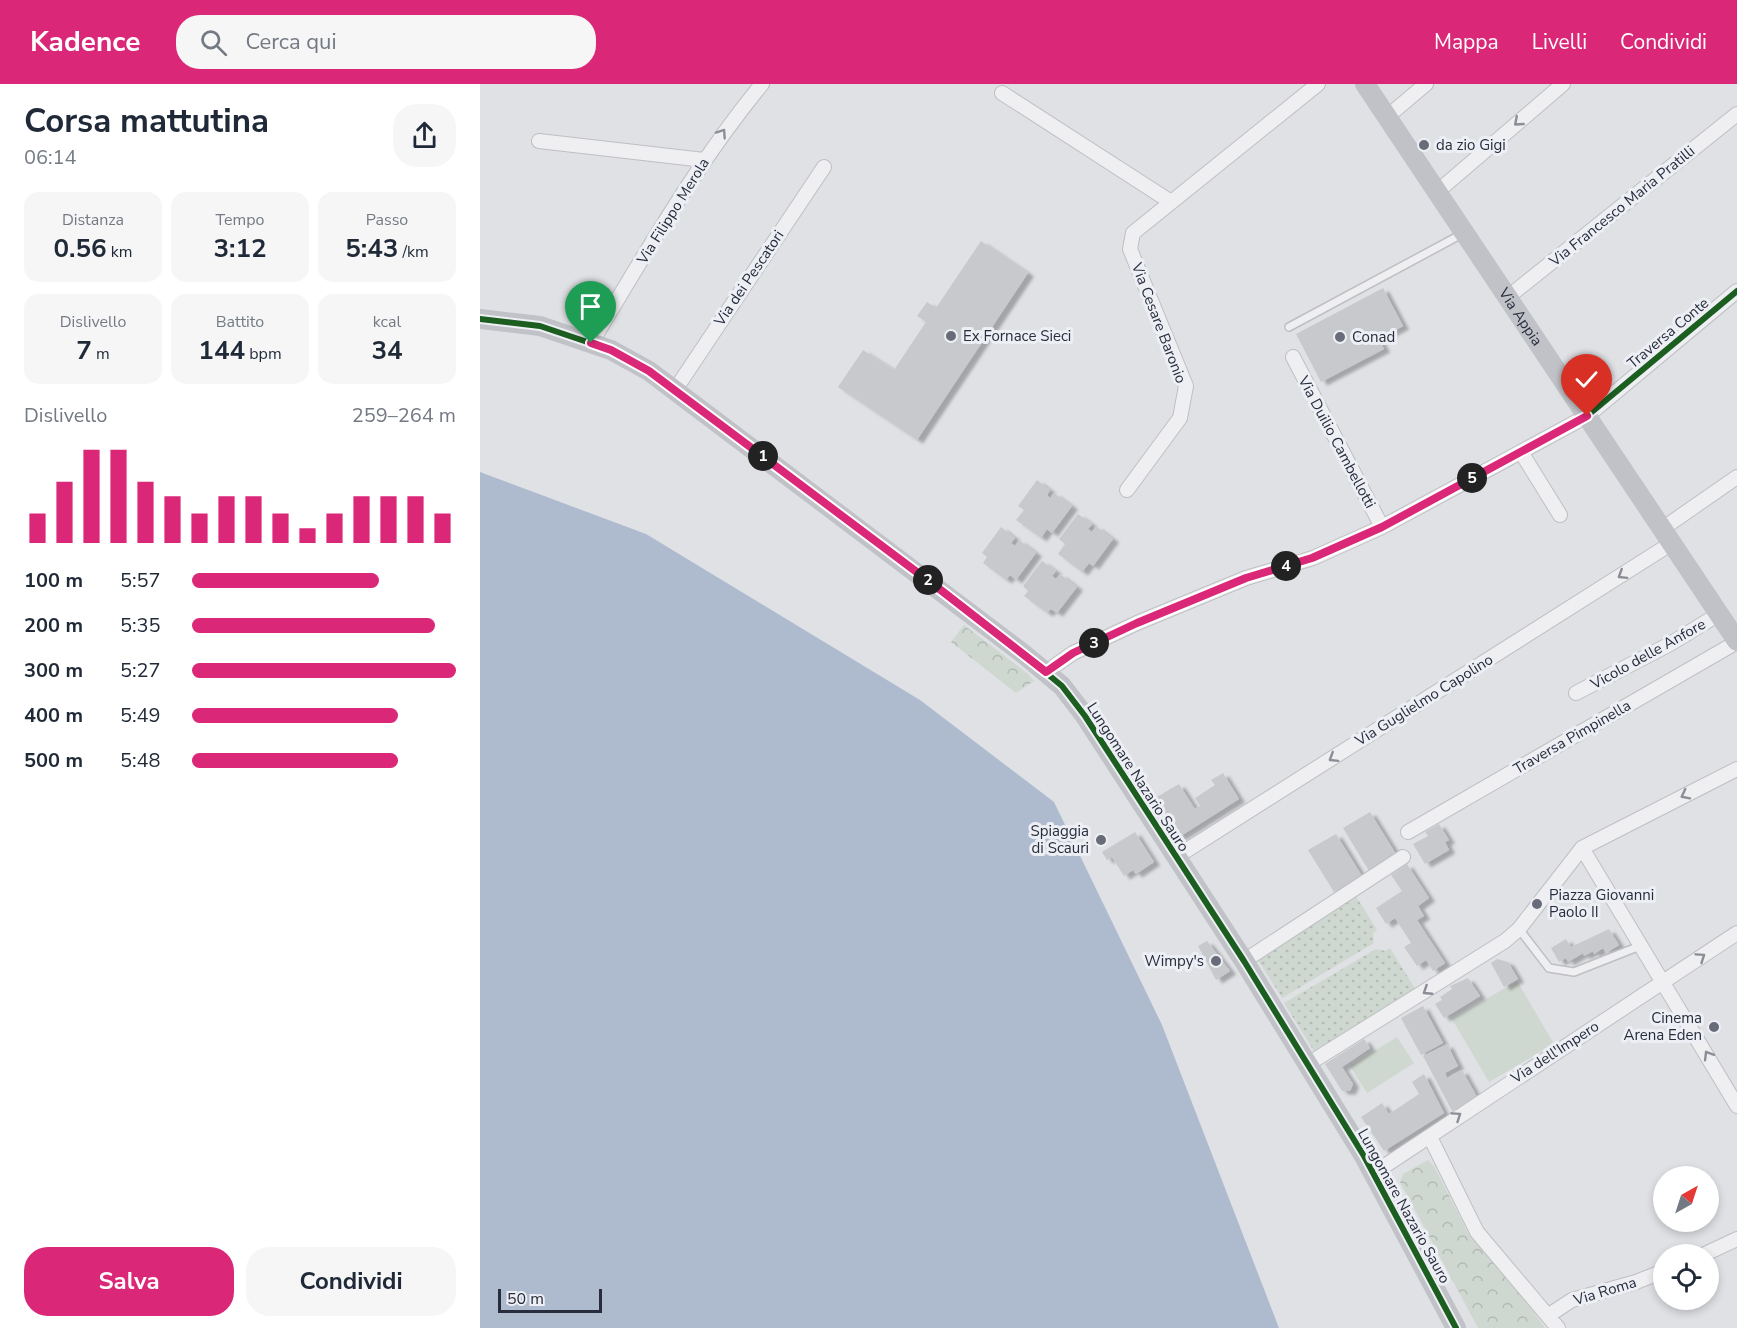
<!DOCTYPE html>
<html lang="it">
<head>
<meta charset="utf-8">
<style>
  :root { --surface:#fff; --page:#f6f6f7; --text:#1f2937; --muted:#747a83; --accent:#db2777 }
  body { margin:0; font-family:"Nunito Sans",sans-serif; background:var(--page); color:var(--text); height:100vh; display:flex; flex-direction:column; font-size:22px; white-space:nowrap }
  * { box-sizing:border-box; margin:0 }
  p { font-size:20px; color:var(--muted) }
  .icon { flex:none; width:33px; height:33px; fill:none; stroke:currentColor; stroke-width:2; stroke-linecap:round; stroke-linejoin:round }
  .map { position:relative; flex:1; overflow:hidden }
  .drawer { display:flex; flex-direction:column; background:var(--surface); width:480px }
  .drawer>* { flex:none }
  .needle { width:39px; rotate:39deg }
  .buttons { position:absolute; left:1173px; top:1082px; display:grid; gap:12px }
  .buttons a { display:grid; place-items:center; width:66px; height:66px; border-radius:50%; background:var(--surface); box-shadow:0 3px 9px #0003; font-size:30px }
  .scale { position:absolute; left:18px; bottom:15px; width:104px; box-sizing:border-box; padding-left:6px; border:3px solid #272d3d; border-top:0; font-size:16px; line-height:21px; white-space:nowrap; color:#272d3d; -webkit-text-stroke:4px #edeff4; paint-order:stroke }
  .pin { position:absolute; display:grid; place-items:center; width:51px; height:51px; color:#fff; margin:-62px -26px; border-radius:50% 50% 50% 0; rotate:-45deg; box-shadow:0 0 6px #0007 }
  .pin .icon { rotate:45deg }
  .km { position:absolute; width:30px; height:30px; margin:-15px; border-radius:50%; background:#222; color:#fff; font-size:16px; line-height:30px; text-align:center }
  .round { display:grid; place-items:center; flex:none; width:63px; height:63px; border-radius:24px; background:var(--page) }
  .headline { display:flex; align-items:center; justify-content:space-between; height:102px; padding:0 24px }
  h1 { font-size:33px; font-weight:700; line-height:45px }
  .metrics { display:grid; grid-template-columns:repeat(3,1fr); gap:9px; height:102px; padding:6px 24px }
  .metrics div { display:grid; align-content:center; border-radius:15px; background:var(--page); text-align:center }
  .metrics b { font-size:26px; font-weight:700 }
  .metrics small { font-size:16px; font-weight:400 }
  .metrics p { font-size:16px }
  .chart { height:168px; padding:12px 24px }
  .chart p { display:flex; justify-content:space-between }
  .chart svg { width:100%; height:108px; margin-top:6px; stroke:var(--accent); stroke-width:6 }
  .action { display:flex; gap:12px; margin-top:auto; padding:12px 24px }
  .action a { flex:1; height:69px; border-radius:24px; background:var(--accent); color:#fff; font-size:24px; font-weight:700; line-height:69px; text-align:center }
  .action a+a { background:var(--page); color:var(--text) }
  ul { padding:0 24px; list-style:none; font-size:20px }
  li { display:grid; grid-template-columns:96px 72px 1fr; align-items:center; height:45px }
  li i { height:15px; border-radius:8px; background:var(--accent) }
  header { display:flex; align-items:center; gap:36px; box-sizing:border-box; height:84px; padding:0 30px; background:var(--accent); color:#fff }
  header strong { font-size:28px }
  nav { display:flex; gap:33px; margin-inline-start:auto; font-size:21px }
  .search { width:420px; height:54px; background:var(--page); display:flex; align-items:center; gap:15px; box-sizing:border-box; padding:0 21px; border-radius:24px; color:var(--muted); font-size:22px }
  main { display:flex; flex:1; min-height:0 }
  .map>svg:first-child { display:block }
</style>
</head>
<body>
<header>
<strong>Kadence</strong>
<div class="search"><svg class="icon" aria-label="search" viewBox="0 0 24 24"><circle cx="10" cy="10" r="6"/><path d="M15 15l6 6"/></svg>Cerca qui</div>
<nav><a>Mappa</a><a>Livelli</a><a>Condividi</a></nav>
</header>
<main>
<section class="drawer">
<div class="headline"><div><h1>Corsa mattutina</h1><p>06:14</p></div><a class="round"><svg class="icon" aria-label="share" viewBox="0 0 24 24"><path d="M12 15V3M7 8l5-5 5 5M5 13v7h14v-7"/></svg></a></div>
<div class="metrics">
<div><p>Distanza</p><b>0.56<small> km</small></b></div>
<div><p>Tempo</p><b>3:12</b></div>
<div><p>Passo</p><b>5:43<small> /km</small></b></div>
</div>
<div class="metrics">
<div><p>Dislivello</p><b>7<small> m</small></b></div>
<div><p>Battito</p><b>144<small> bpm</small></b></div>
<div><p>kcal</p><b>34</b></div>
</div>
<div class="chart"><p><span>Dislivello</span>259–264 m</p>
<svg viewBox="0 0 160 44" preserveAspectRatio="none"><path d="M5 44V32M15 44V19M25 44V6M35 44V6M45 44V19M55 44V25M65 44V32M75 44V25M85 44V25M95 44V32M105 44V38M115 44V32M125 44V25M135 44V25M145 44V25M155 44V32"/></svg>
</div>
<ul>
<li><b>100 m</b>5:57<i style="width:71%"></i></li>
<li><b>200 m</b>5:35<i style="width:92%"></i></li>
<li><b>300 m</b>5:27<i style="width:100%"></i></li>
<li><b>400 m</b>5:49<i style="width:78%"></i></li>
<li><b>500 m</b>5:48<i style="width:78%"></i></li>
</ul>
<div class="action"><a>Salva</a><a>Condividi</a></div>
</section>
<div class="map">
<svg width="1257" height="1244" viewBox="0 0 1257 1244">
  <defs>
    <pattern id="grass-dots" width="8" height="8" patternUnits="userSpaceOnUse" patternTransform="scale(1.5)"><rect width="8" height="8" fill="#cfd8d0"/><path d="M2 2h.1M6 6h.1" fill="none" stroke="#b2bab4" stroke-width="1.8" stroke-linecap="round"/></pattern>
    <pattern id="forest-crowns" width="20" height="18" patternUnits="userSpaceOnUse" patternTransform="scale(1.5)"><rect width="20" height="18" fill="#cfd8d0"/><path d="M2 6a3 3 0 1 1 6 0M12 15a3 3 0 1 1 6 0" fill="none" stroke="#b2bab4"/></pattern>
    <filter id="shadow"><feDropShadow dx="6" dy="3.5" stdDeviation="1.5" flood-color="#0004"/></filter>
  </defs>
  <rect width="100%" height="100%" fill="#dfe1e5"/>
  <!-- grass -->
  <path fill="url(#grass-dots)" d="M 874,809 L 897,846 L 893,849 L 894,859 L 802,914 L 776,873 Z
    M 910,864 L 936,906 L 834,967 L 804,919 L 896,865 L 905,867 Z"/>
  <!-- forest -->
  <path fill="url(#forest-crowns)" d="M 484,541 L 548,590 L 554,597 L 536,609 L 471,558 Z
    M 948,1076 L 954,1082 L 988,1149 L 1040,1209 L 1065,1244 L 998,1244 L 920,1098 L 923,1090 Z"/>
  <!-- pitch -->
  <path fill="#cfd8d0" d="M 1037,897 L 1074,960 L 1009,998 L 972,935 Z
    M 917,953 L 934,979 L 887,1009 L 870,982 Z"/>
  <!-- water -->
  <path fill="#aebbcf" d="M 0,388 L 166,450 L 440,616 L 574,718 L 682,941 L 799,1244 L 0,1244 Z"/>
  <!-- building -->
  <path fill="#c8c9cd" filter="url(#shadow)" d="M 501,157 L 548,189 L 437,356 L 358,303 L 383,266 L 414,286 L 446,238 L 437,232 L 447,218 L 456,224 Z
    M 903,204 L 923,242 L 899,255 L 904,265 L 841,298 L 816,250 Z
    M 557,396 L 570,406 L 567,411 L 570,414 L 574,409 L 592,422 L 572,449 L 567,445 L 561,454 L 536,436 L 544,426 L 538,422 Z
    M 598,430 L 612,440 L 608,445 L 612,448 L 616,442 L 633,455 L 613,482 L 609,479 L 602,488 L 578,470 L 585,460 L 579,455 Z
    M 521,443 L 535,454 L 531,459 L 535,462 L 539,456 L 556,469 L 536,496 L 530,491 L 526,496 L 503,479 L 507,473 L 502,469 Z
    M 562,477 L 576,487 L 572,492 L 576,495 L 580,490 L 597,503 L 577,529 L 571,525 L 567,529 L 544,512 L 548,507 L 543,502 Z
    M 743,689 L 759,715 L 699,753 L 675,714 L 699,700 L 715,725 L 720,722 L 715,714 L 735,701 L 731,696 Z
    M 890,728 L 916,770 L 889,787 L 863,744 Z
    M 959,740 L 969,756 L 965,758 L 969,766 L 945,780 L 933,760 L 948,752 L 945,748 Z
    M 655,748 L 674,778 L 656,790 L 653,786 L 644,792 L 632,773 L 627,776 L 622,768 Z
    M 856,750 L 882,792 L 854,808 L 828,766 Z
    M 927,780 L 949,814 L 938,822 L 944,832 L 937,836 L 965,879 L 953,887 L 946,876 L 937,882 L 924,863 L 931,859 L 915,834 L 906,840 L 896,824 L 922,807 L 911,791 Z
    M 1129,845 L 1139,861 L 1126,869 L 1123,864 L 1114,870 L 1113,867 L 1104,872 L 1103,869 L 1088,878 L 1086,874 L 1079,878 L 1071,864 L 1086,855 L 1091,863 Z
    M 727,857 L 750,887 L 736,896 L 718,862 Z
    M 1017,875 L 1028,878 L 1038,895 L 1024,903 L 1011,879 Z
    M 988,894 L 1000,912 L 964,934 L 955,920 L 962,916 L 960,913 L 972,905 L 970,902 Z
    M 943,922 L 963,959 L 941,971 L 921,934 Z
    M 884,955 L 890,964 L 862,983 L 873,1000 L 870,1007 L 862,1007 L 845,980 Z
    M 967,960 L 978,982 L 965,989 L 967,994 L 982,986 L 997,1013 L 972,1027 L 943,972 Z
    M 944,990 L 964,1029 L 904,1067 L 881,1033 L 902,1019 L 909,1030 L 939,1010 L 932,998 Z"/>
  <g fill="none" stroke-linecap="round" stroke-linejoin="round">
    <!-- lane casing -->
    <g stroke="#bebfc3" stroke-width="10">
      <path id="lane" d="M 809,243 L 982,150
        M 1039,845 L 1069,884 L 1094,888 L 1160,862"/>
    </g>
    <!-- street casing -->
    <g stroke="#bebfc3" stroke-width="16">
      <path id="street" d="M 522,9 L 691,118
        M 907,33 L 946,0
        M 59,57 L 224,76
        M 957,108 L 1083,0
        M 1028,213 L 1257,30
        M 111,259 C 165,171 216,80 282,0
        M 813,273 L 902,443
        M 195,306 L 344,83
        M 1041,368 L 1080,431
        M 647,406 L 700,334 L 706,302 L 650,165 L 653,149 L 838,0
        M 1182,445 L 1257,393
        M 566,588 L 593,569 L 657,539 L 766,494 L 833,474 L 902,443 L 1107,332 L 1257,207
        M 1096,609 L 1190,560 L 1239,530
        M 928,748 L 1257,558
        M 1102,764 L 1257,1022
        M 696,773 L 1192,459
        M 764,877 L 923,773
        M 828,980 L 1025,857 L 1039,845 L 1102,764 L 1257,685
        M 950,1053 L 997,1148 L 1078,1244
        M 894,1089 L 1257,849
        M 1225,1170 L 1257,1155
        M 1069,1231 L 1092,1216 L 1156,1198 L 1184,1187"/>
    </g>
    <!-- lane -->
    <use href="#lane" stroke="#efeff1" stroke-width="7"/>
    <!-- street -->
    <use href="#street" stroke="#efeff1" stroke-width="14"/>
    <!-- secondary -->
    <g stroke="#c0c2c7" stroke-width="20">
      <path id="s1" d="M 885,0 L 1257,557"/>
      <path d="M 0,235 L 60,242 L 131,266 L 169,287 L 541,568 L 582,602 L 605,632 L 764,877 L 884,1072 L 976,1244"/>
    </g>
    <!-- cycleway casing -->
    <g stroke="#edeff4" stroke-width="10">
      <path id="cycleway" d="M 0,235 L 60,242 L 131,266 L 169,287 L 541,568 L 582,602 L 605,632 L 764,877 L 884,1072 L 976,1244
        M 566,588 L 593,569 L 657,539 L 766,494 L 833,474 L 902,443 L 1107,332 L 1257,207"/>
    </g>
    <!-- cycleway -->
    <use href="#cycleway" stroke="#1b5e20" stroke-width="6"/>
  </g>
  <!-- one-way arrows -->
  <defs><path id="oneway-chevron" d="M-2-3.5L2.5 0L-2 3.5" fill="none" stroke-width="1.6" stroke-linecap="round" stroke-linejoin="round" transform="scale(1.5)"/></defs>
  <g stroke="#8b8e97">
    <use href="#oneway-chevron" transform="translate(1038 38) rotate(139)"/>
    <use href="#oneway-chevron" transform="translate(242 49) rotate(-56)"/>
    <use href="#oneway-chevron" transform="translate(1142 491) rotate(148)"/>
    <use href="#oneway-chevron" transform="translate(853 674) rotate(148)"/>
    <use href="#oneway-chevron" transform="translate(1205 711) rotate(153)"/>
    <use href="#oneway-chevron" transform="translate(1221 873) rotate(-34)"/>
    <use href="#oneway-chevron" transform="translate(947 907) rotate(147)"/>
    <use href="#oneway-chevron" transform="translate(1228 971) rotate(-121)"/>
    <use href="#oneway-chevron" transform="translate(977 1032) rotate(-34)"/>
  </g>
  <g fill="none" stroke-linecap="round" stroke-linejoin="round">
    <!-- route casing -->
    <g stroke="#fff" stroke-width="12">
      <path id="route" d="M 111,259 L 131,266 L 169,287 L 462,507 L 566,588 L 593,569 L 657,539 L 766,494 L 832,474 L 902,443 L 1107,332"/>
    </g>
    <!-- route -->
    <use href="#route" stroke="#db2777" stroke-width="8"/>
  </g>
  <!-- markers -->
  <g fill="#676c78" stroke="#edeff4" stroke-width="2">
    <circle cx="944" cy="61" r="6"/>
    <circle cx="471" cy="252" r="6"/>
    <circle cx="860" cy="253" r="6"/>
    <circle cx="621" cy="756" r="6"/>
    <circle cx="1057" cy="820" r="6"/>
    <circle cx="736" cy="877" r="6"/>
    <circle cx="1234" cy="943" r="6"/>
  </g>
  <g text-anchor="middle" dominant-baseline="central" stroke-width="6" stroke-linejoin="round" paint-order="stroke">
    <!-- poi labels -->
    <g font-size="15" fill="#272d3d" stroke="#edeff4" text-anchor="start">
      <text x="956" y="61">da zio Gigi</text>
      <text x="483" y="252">Ex Fornace Sieci</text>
      <text x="872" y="253">Conad</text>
      <text x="609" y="747" text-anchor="end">Spiaggia<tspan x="609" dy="17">di Scauri</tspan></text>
      <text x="1069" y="811">Piazza Giovanni<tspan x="1069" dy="17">Paolo II</tspan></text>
      <text x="724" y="877" text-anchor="end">Wimpy's</text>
      <text x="1222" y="934" text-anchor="end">Cinema<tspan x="1222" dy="17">Arena Eden</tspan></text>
    </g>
    <!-- street labels -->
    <g font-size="15" fill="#272d3d" stroke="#edeff4">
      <text transform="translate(1142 122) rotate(-39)">Via Francesco Maria Pratilli</text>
      <text transform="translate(193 127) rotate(-58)">Via Filippo Merola</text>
      <text transform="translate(269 194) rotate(-56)">Via dei Pescatori</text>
      <text stroke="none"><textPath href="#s1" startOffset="280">Via Appia</textPath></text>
      <text transform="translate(679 239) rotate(69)">Via Cesare Baronio</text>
      <text transform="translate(1188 249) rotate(-40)">Traversa Conte</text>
      <text transform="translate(857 358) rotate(62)">Via Duilio Cambellotti</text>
      <text transform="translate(1168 570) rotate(-29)">Vicolo delle Anfore</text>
      <text transform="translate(944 616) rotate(-32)">Via Guglielmo Capolino</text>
      <text transform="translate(1092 653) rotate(-30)">Traversa Pimpinella</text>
      <text transform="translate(658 693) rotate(57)">Lungomare Nazario Sauro</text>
      <text transform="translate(1075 968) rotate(-33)">Via dell'Impero</text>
      <text transform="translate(924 1122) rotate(61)">Lungomare Nazario Sauro</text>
      <text transform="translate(1125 1207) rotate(-17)">Via Roma</text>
    </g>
  </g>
</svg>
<div class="buttons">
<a><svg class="needle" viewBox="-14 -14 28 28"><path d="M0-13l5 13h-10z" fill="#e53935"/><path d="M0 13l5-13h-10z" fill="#747a83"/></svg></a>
<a><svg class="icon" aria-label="locate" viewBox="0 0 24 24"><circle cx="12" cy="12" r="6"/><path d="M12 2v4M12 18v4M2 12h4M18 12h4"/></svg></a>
</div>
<div class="scale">50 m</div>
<div class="pin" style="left:111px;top:259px;background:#1e9e55"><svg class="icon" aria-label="arrive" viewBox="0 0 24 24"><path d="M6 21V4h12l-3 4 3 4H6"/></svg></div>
<div class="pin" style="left:1107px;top:332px;background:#d93025"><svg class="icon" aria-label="check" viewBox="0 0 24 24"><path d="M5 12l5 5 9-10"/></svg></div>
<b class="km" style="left:283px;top:372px">1</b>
<b class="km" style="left:448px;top:496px">2</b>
<b class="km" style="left:614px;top:559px">3</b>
<b class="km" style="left:806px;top:482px">4</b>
<b class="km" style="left:992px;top:394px">5</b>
</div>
</main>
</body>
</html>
